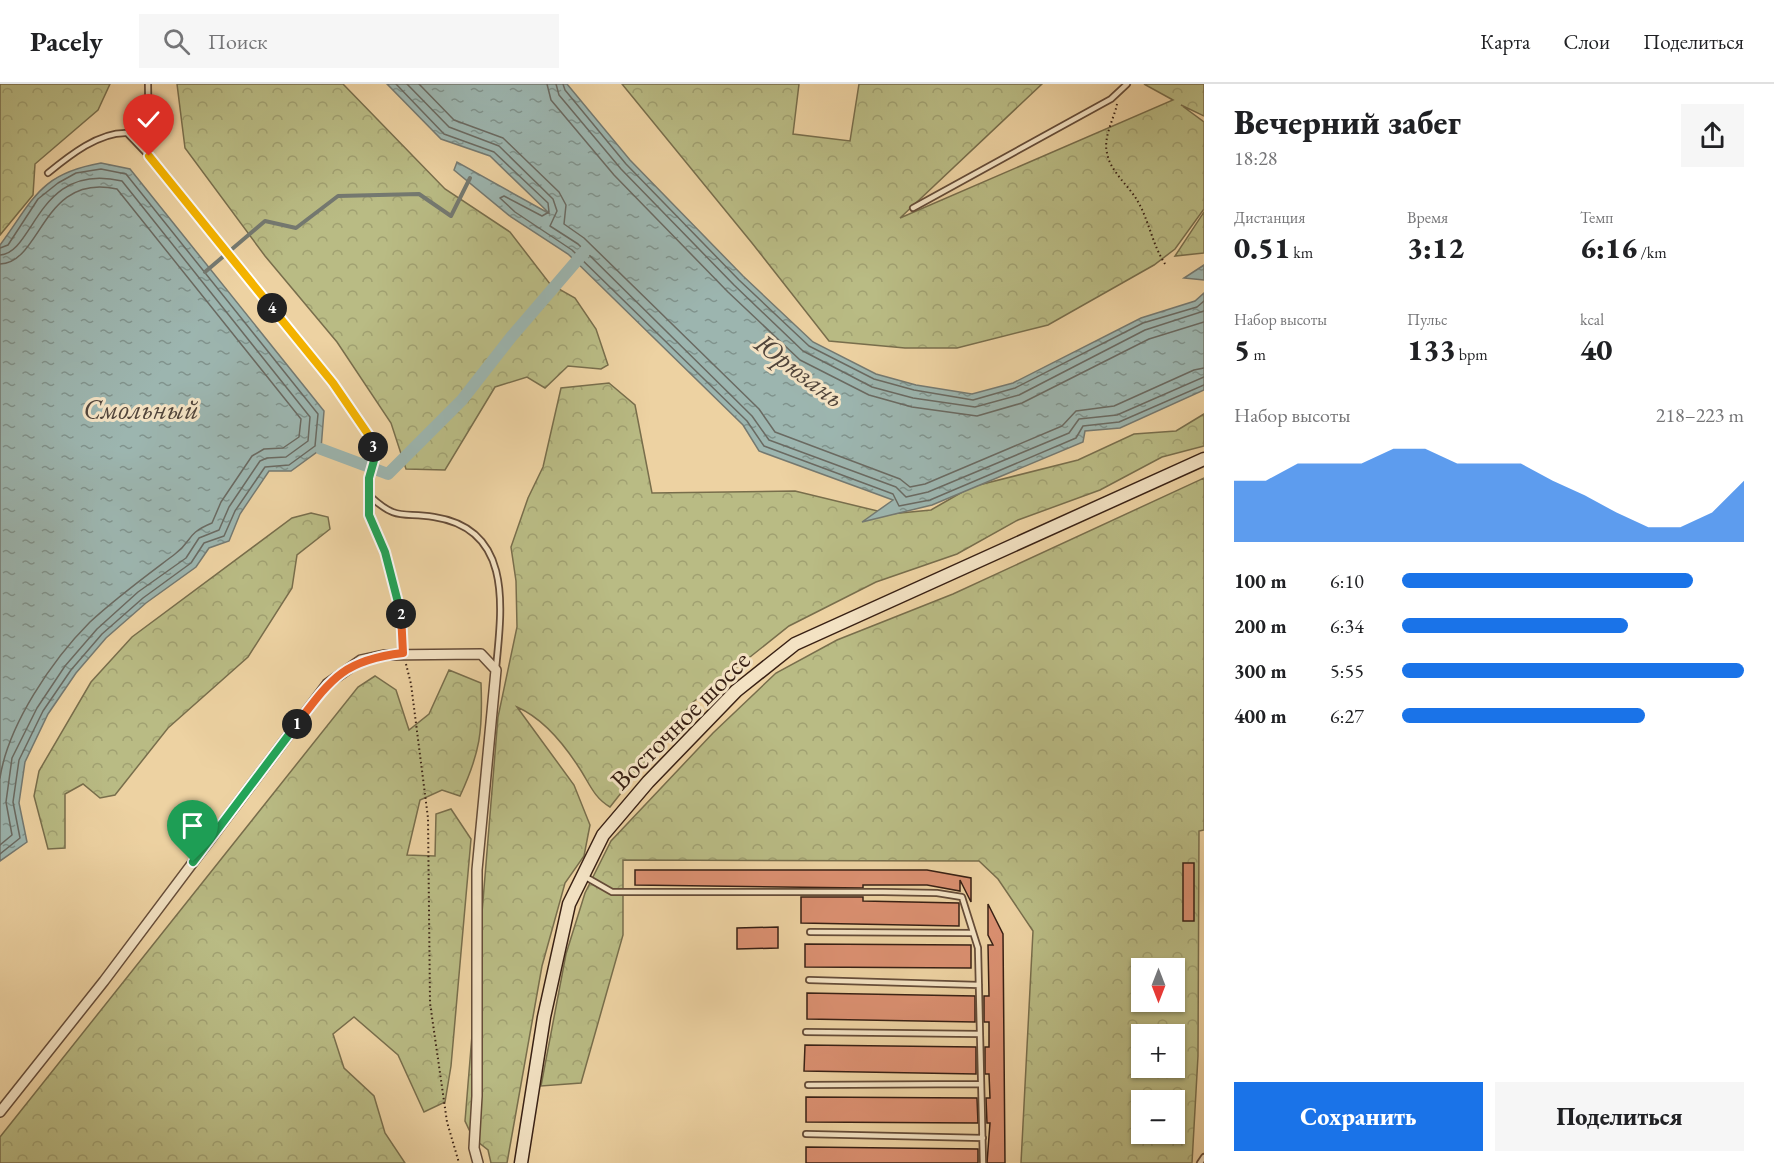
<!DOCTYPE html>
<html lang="ru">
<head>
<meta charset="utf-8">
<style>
  :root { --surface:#fff; --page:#f6f6f6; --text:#202124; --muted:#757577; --line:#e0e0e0; --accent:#1a73e8 }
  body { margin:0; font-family:"EB Garamond",serif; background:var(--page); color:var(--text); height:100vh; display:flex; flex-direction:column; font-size:22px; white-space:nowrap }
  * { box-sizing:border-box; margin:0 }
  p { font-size:20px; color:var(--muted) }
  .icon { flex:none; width:33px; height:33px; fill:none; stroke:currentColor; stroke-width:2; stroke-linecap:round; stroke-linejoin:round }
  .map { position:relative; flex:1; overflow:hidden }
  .sheet { display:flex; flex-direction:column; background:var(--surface); width:570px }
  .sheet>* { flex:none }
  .needle { width:39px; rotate:180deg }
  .buttons { position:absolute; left:1131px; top:874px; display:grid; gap:12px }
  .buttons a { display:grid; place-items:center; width:54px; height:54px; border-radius:0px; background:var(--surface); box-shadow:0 2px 4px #0004; font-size:30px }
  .pin { position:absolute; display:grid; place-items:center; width:51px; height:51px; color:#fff; margin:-62px -26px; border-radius:50% 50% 50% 0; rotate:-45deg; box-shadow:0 0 6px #0007 }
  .pin .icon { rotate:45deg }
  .km { position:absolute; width:30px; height:30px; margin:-15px; border-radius:50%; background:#222; color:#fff; font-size:16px; line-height:30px; text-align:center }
  .round { display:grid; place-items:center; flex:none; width:63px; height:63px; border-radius:0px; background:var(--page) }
  .head { display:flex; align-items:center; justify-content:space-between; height:102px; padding:0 30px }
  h1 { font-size:33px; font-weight:800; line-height:45px }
  .metrics { display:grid; grid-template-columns:repeat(3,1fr); gap:9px; height:102px; padding:6px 30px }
  .metrics div { display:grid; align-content:center }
  .metrics b { font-size:30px; font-weight:800 }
  .metrics small { font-size:16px; font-weight:400 }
  .metrics p { font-size:16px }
  .chart { height:168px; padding:12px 30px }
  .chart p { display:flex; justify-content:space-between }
  .chart svg { width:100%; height:108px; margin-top:6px; fill:var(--accent); opacity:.7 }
  .primary-button { display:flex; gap:12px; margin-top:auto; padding:12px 30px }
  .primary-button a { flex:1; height:69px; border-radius:0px; background:var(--accent); color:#fff; font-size:24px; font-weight:800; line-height:69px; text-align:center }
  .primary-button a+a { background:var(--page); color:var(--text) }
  ul { padding:0 30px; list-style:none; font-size:20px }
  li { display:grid; grid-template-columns:96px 72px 1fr; align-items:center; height:45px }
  li i { height:15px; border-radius:8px; background:var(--accent) }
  header { display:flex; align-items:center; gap:36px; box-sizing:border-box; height:84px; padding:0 30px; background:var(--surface); border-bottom:2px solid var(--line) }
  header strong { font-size:28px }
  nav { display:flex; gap:33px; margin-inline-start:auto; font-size:21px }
  .search { width:420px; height:54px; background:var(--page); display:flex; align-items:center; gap:15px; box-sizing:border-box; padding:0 21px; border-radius:0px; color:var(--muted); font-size:22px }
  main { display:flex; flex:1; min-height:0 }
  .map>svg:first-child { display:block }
</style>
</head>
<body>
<header>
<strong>Pacely</strong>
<div class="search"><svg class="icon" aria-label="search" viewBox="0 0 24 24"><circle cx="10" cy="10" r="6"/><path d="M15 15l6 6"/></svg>Поиск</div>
<nav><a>Карта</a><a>Слои</a><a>Поделиться</a></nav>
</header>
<main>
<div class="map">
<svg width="1204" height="1079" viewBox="0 0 1204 1079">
  <defs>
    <pattern id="forest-crowns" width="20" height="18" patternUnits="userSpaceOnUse" patternTransform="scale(1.5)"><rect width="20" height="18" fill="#b9bb84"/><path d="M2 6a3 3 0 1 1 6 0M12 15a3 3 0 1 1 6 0" fill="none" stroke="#a0a071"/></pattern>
    <pattern id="water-ripples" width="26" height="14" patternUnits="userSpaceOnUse" patternTransform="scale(1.5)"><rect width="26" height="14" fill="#9cb5af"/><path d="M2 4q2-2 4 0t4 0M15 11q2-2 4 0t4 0" fill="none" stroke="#80938d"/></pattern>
  </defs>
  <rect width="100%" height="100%" fill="#edd2a2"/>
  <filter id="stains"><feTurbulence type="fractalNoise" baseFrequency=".00333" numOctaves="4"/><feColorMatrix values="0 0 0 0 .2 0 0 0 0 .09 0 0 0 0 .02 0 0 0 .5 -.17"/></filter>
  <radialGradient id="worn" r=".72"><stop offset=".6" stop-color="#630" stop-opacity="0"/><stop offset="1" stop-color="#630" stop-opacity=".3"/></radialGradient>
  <!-- forest -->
  <path fill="url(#forest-crowns)" stroke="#786e4c" stroke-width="1.5" fill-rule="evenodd" d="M 0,0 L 110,0 L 98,26 L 35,80 L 33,111 L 0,151 Z
    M 177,0 L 343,0 L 445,105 L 510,148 L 550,200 L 575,214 L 596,245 L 608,281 L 601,285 L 568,282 L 545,304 L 527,293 L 495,303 L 445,386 L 406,385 L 391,339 L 337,258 L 265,172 L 185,64 Z
    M 622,0 L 799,0 L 793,50 L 850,57 L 859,0 L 1042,0 L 900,134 L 1173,16 L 1144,0 L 1204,0 L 1204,32 L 1181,21 L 1204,38 L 1204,125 L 1175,165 L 1154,181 L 1048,241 L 957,264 L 905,264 L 829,257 L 752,159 Z
    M 1204,128 L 1204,169 L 1175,172 Z
    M 609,299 L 635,321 L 652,409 L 795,407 L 890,430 L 931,426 L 971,403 L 1078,376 L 1134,350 L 1176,347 L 1204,330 L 1204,362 L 1162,373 L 1100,406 L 1018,436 L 957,470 L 876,498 L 789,542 L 692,619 L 610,723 C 593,713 589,698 578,682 C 563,659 542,634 517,623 L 574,701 L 590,741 L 584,772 L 565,799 L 542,882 L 507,1079 L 491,1079 L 488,1066 L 473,1054 L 465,1037 L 498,633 L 517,543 L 516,497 L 511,463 L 528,414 L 543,383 L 561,304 Z
    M 1204,394 L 1204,746 L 1199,747 L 1198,972 L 1192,1079 L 1021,1079 L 1033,847 L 998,795 L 979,777 L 623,776 L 623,851 L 581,999 L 541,1002 L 566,870 L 585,809 L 611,757 L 713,649 L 776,589 L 837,556 L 953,510 ZM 1142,885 L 1174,885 L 1174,918 L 1142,918 ZM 1142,951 L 1174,951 L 1174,984 L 1142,984 ZM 1142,1017 L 1174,1017 L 1174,1050 L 1142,1050 Z
    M 311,429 L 328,433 L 330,445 L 297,471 L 292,504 L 248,573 L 168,644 L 115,711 L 100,714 L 83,700 L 65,710 L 65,764 L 48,765 L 34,712 L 39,687 L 91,598 L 132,553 L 292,434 Z
    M 449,586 L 481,599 C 483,647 480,669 460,712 L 442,706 L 420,716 L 407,771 L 435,772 L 436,730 L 451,725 L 471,755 L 451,982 L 445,1018 L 424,1028 L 398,971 L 354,933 L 333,950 L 344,984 L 374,1012 L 385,1049 L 405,1079 L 0,1079 L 0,1053 L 358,603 L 375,592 L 396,606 L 409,646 L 429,630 Z"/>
  <!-- water -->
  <path fill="url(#water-ripples)" stroke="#747971" stroke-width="1.5" d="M 387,0 L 567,0 L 630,76 L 743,192 L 813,258 L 876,290 L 916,301 L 972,310 L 1013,299 L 1141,234 L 1195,217 L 1204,209 L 1204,306 L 1120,344 L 1085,347 L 1083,358 L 932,421 L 862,438 L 893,416 L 759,367 L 743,341 L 568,170 L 511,133 L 454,86 L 457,78 L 550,130 L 490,72 L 441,55 Z
    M 101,79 L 130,85 L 324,327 L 321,365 L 291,387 L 269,387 L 240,430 L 229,457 L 209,464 L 196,483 L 146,519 L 106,554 L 76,589 L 48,630 L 25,678 L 19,719 L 27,758 L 0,777 L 0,161 C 34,115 39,90 101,79 Z
    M 1204,181 L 1204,196 L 1184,194 Z"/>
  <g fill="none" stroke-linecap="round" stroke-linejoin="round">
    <!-- shore -->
    <path stroke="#6a6a62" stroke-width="1.5" d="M 396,0 L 444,50 L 494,68 L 548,119 L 549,128 L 542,132 L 504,112 L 500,114 L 515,128 L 572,166 L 747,337 L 764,362 L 893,410 L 899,422 L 930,416 L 1076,354 L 1083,342 L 1119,338 L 1204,301
      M 407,0 L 449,43 L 499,62 L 553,115 L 557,127 L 550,142 L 578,160 L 752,332 L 769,356 L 896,403 L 906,413 L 928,408 L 1069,349 L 1079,335 L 1117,331 L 1204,293
      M 419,0 L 454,36 L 503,54 L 559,108 L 566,121 L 564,140 L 584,154 L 759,325 L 775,348 L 900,395 L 910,403 L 925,400 L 1062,342 L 1076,327 L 1114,322 L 1194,286 L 1204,284
      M 547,0 L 551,16 L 614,91 L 728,208 L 800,276 L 869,311 L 912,323 L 977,332 L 1022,319 L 1149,255 L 1204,238
      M 556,0 L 559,11 L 621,85 L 734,201 L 803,267 L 872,303 L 913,314 L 975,323 L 1019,311 L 1145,246 L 1204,227
      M 563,0 L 565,6 L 626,80 L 739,196 L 809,262 L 874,295 L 914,306 L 973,316 L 1015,304 L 1143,239 L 1197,223 L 1204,217
      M 0,164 L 8,161 L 38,115 L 58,99 L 76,89 L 101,85 L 126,90 L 318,330 L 315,362 L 289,381 L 265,383 L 235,427 L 224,452 L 204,459 L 191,479 L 143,514 L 102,550 L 71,586 L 43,627 L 19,676 L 13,718 L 20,754 L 0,770
      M 0,171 C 35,169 37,77 122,97 L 310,333 L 308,357 L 286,373 L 267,374 L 260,377 L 229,423 L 219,446 L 199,454 L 186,474 L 138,508 L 97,545 L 65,582 L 37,624 L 12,674 L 6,718 L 12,751 L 0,761
      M 0,180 C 42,179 42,88 117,105 L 301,335 L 299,353 L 283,364 L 264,365 L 252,372 L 221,418 L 212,439 C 185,450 193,457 175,470 C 146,492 117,513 90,538 C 52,576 8,641 0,694"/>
    <!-- stream -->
    <path stroke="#747971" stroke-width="4" d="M 205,188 L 265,137 L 296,144 L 338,112 L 419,110 L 451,132 L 470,94"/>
    <!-- canal -->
    <path stroke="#9cb5af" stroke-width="12" d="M 321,365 L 388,390 L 462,316 L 512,252 L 586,166"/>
  </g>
  <!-- building -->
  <path fill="#db9071" stroke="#382014" stroke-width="1.5" d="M 1183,779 L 1194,779 L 1194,837 L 1183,837 Z
    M 635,786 L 927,786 L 971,794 L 971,818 L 960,796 L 960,807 L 927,801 L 863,801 L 863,804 L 635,801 Z
    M 801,813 L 863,813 L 863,817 L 959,819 L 959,842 L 801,839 Z
    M 988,820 L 1003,850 L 1005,1079 L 987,1079 L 990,1039 L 987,1039 L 986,1014 L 990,1014 L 989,990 L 985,990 L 985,963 L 989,963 L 989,938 L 984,938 L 984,912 L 989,912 L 988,861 L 993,861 L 988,851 Z
    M 778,843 L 778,864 L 737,865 L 737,844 Z
    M 805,860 L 971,861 L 971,884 L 805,883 Z
    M 807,909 L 975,912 L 975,938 L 807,935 Z
    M 805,961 L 976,963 L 976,990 L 804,987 Z
    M 806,1013 L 977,1014 L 978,1039 L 806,1038 Z
    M 806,1063 L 978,1065 L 978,1079 L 806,1079 Z"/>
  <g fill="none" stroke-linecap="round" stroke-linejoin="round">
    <!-- lane casing -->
    <g stroke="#654c38" stroke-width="8">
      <path id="lane" d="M 148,0 L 149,72 L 333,299 L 372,356 L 375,373 L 369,394 L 371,413 C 397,437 402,428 434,433 C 513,445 502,523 496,584
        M 48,89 C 70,71 99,48 127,49 L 149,72
        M 913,124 L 1111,15 L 1127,0
        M 584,792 L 612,808 L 883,808 L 937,809 L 962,813 L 978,864 L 983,1079
        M 810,848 L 973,849
        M 809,896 L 979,901
        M 806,948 L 980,950
        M 808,1001 L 981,1000
        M 806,1050 L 983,1054
        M 1200,1079 L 1204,1073"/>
    </g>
    <!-- street casing -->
    <g stroke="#654c38" stroke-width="12">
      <path id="street" d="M 0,1028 L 104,897 L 327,600 L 361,576 L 384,571 L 481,570 L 496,586 L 477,786 L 477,1012 L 474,1064 L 478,1079"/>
    </g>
    <!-- secondary casing -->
    <g stroke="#382014" stroke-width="15">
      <path id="secondary" d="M 521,1079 L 544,933 L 569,820 L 603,751 L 648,698 L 736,607 L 795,560 L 1204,375"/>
    </g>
    <!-- path -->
    <path stroke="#382014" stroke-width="2" stroke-dasharray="1.5 3" stroke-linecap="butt" d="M 1117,20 C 1114,35 1103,53 1107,69 C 1110,87 1128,101 1137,116 C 1149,136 1152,160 1165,180
      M 370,421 C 369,439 380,453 385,469 C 395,498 404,530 403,560
      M 406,580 L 411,600 L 428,734 L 430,919 L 447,1038 L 459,1079"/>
    <!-- lane -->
    <use href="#lane" stroke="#f3e2c3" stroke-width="4.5"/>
    <!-- street -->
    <use href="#street" stroke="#f3e2c3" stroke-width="9"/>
    <!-- secondary -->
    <use href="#secondary" stroke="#f3e2c3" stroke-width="12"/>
  </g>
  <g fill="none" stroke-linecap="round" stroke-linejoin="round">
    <!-- split-1 casing -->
    <g stroke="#fff" stroke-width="12">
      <path id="split-1" d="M 193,778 L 297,640"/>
    </g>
    <!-- split-2 casing -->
    <g stroke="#fff" stroke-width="12">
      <path id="split-2" d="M 297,640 C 331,595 343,576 403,569 L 401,530"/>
    </g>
    <!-- split-3 casing -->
    <g stroke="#fff" stroke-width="12">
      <path id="split-3" d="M 373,363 L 375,373 L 369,394 L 369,431 L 385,468 L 401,530"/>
    </g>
    <!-- split-4 casing -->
    <g stroke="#fff" stroke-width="12">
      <path id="split-4" d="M 272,224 L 333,299 L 372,356 L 373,363"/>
    </g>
    <!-- split-5 casing -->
    <g stroke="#fff" stroke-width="12">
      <path id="split-5" d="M 149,72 L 272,224"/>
    </g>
    <!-- split-1 -->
    <use href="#split-1" stroke="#22a559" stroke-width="8"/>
    <!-- split-2 -->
    <use href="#split-2" stroke="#f0652b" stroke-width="8"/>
    <!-- split-3 -->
    <use href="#split-3" stroke="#22a559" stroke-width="8"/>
    <!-- split-4 -->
    <use href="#split-4" stroke="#f5b400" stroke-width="8"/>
    <!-- split-5 -->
    <use href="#split-5" stroke="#f5b400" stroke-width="8"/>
  </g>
  <g text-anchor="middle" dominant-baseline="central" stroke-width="6" stroke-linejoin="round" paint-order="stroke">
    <!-- street labels -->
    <g font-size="27" fill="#382014" stroke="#f3e2c3">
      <text transform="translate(680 636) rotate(-45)">Восточное шоссе</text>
    </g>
    <!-- water labels -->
    <g font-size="28" font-style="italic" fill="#51453b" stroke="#f3e2c3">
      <text transform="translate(800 286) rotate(37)">Юрюзань</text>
      <text x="141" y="325">Смольный</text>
    </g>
  </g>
  <rect width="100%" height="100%" filter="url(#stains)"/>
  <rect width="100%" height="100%" fill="url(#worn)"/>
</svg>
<div class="buttons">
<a><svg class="needle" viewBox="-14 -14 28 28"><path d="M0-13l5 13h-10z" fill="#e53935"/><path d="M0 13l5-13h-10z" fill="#757577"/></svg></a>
<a>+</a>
<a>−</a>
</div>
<div class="pin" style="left:193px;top:778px;background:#1e9e55"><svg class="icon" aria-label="arrive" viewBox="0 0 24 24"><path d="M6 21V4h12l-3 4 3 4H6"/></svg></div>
<div class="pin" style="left:149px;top:72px;background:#d93025"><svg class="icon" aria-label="check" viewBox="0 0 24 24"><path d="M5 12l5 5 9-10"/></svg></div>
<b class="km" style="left:297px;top:640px">1</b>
<b class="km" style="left:401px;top:530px">2</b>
<b class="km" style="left:373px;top:363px">3</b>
<b class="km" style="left:272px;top:224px">4</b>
</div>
<section class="sheet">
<div class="head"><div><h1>Вечерний забег</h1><p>18:28</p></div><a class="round"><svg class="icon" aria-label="share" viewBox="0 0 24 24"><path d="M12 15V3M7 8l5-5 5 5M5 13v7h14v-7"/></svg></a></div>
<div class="metrics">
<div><p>Дистанция</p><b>0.51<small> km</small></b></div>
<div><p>Время</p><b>3:12</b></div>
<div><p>Темп</p><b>6:16<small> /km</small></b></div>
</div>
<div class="metrics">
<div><p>Набор высоты</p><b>5<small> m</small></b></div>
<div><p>Пульс</p><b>133<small> bpm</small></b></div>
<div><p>kcal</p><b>40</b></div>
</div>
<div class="chart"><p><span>Набор высоты</span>218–223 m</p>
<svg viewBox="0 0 160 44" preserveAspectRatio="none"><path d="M0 44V19L10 19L20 12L30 12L40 12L50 6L60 6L70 12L80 12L90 12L100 19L110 25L120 32L130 38L140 38L150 32L160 19V44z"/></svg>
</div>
<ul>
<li><b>100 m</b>6:10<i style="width:85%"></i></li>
<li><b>200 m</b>6:34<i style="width:66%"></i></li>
<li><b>300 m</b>5:55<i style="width:100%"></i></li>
<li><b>400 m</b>6:27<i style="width:71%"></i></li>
</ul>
<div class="primary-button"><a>Сохранить</a><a>Поделиться</a></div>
</section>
</main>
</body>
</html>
